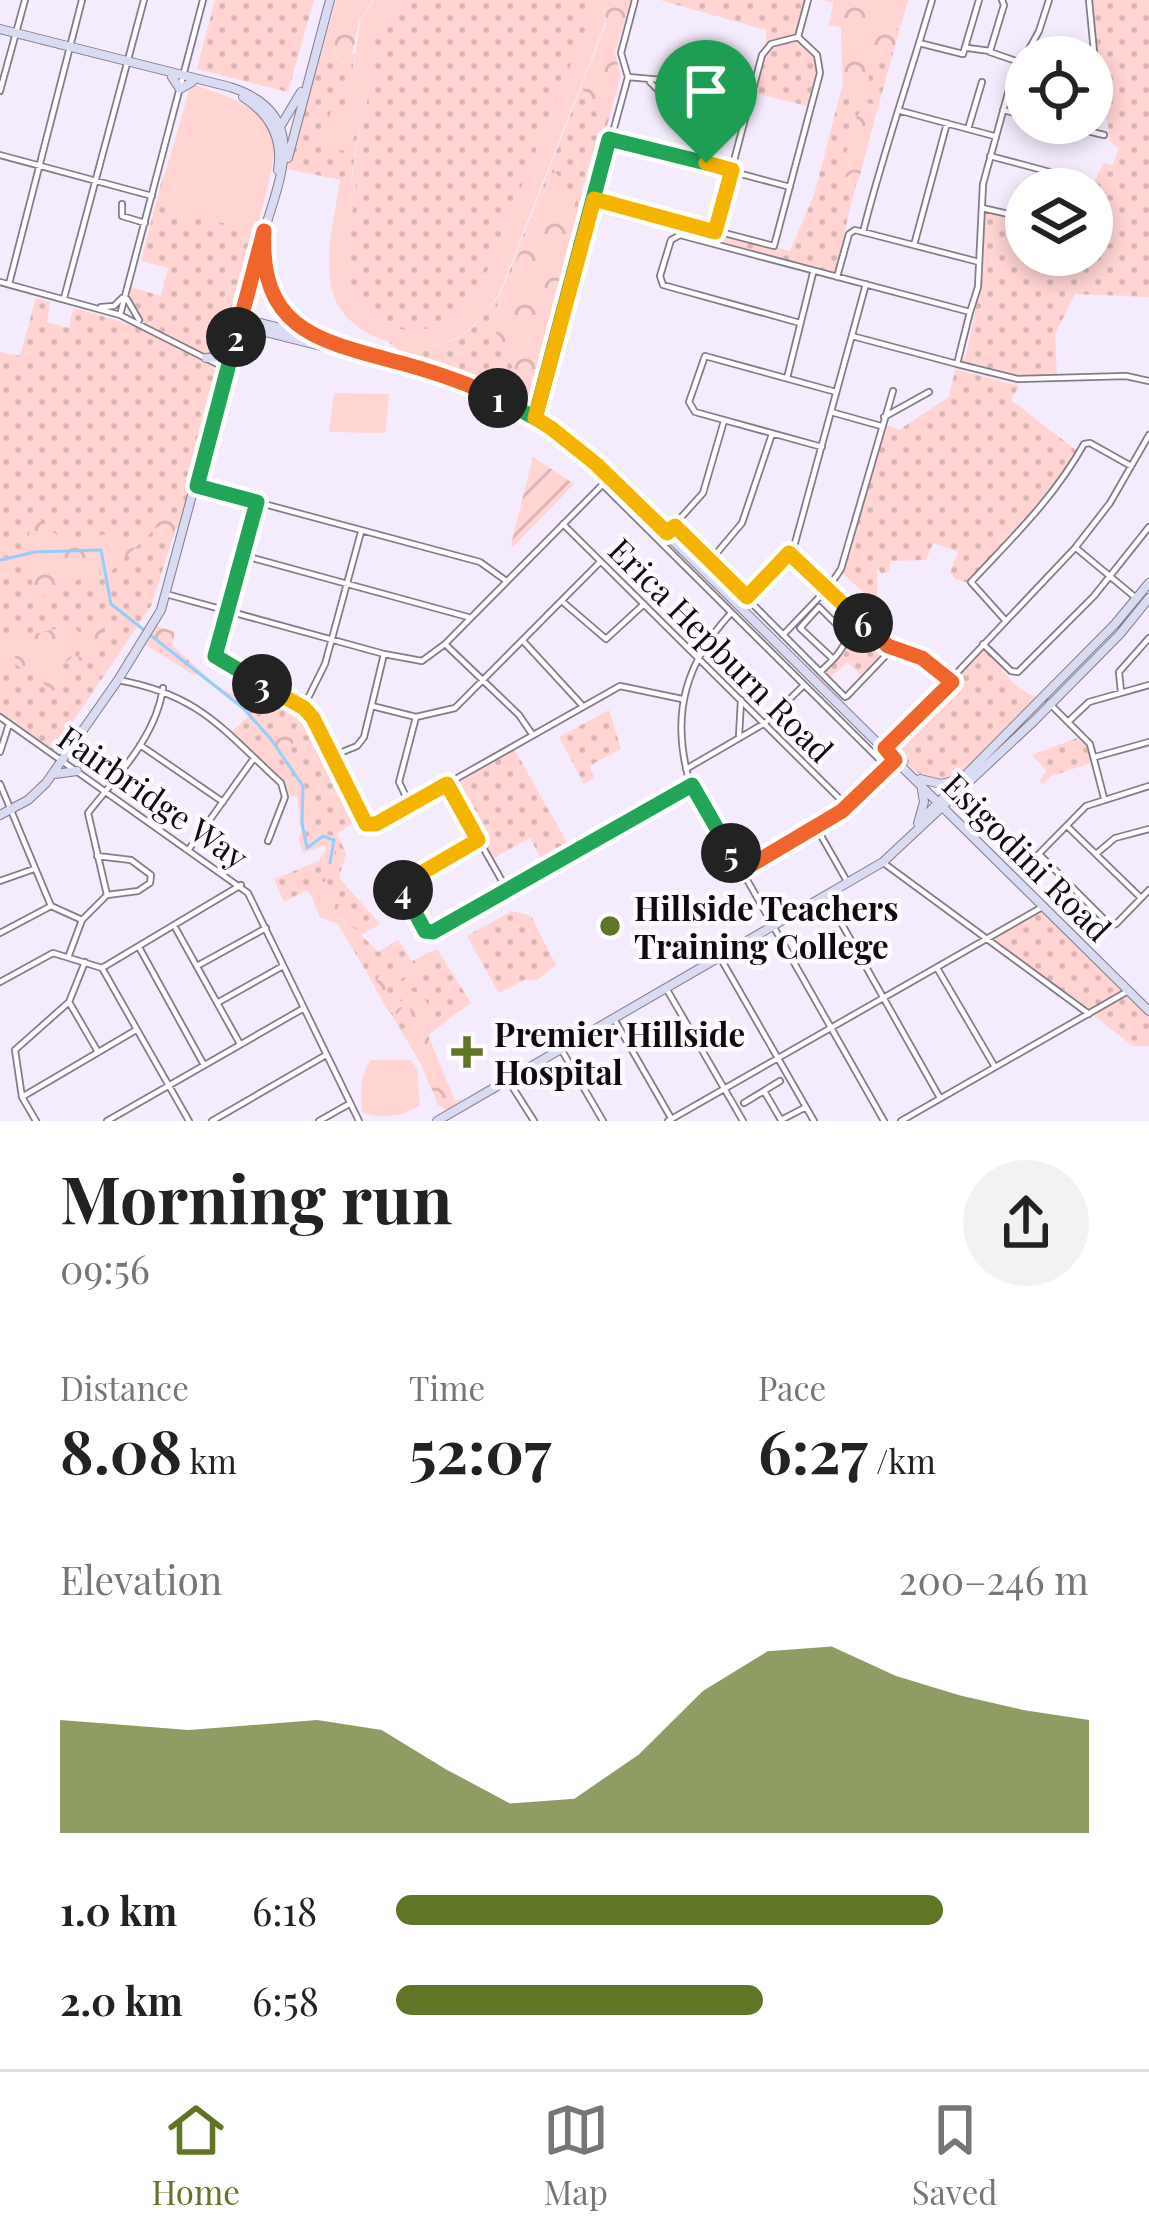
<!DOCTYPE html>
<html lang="en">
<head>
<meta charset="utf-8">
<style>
  :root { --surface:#fff; --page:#f2f2f2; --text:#222; --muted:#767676; --line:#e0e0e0; --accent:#607525 }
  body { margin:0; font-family:"Playfair Display",serif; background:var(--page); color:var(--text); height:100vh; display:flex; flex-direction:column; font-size:45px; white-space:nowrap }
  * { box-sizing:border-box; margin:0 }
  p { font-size:39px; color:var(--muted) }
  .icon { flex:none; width:66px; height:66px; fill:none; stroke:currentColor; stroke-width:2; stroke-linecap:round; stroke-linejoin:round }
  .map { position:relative; height:1121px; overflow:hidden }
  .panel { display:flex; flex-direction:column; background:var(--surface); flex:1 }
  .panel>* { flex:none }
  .controls { position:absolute; left:1005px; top:36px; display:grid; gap:24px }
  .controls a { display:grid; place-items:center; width:108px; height:108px; border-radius:50%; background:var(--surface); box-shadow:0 6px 18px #0003; font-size:60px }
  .pin { position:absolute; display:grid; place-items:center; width:102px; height:102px; color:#fff; margin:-123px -51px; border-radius:50% 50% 50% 0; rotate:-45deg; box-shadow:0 0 12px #0007 }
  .pin .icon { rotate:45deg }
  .km { position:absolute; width:60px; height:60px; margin:-30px; border-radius:50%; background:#222; color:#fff; font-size:33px; line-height:60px; text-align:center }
  .round { display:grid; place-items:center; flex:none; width:126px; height:126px; border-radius:63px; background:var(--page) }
  .head { display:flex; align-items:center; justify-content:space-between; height:204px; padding:0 60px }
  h1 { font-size:66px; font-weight:700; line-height:90px }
  .figures { display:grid; grid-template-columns:repeat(3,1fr); gap:18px; height:204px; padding:12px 60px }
  .figures div { display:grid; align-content:center }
  .figures b { font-size:60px; font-weight:700 }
  .figures small { font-size:33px; font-weight:400 }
  .figures p { font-size:33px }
  .chart { height:336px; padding:24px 60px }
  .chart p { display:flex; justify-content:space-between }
  .chart svg { width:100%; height:216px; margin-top:12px; fill:var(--accent); opacity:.7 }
  ul { padding:0 60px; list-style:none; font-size:39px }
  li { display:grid; grid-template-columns:192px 144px 1fr; align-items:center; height:90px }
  li i { height:30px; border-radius:15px; background:var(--accent) }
  .tab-bar { display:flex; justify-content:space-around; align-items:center; height:168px; border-top:3px solid var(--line); background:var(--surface); font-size:33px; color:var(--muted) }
  .tab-bar a { display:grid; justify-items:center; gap:6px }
  .tab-bar .current { color:var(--accent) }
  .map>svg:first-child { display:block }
</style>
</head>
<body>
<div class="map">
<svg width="1149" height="1121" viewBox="0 0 1149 1121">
  <defs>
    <pattern id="grass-dots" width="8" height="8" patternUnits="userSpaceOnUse" patternTransform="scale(3)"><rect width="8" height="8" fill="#ffd4d3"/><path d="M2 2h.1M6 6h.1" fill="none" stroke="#d9b5b4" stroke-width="1.8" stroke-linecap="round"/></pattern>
    <pattern id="forest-crowns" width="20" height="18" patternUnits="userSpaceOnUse" patternTransform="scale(3)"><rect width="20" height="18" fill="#ffd4d3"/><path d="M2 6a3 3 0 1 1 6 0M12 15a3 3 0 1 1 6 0" fill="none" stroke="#d9b5b4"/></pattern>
    <pattern id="garden-furrows" width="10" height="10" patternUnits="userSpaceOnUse" patternTransform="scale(3)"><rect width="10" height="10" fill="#ffd4d3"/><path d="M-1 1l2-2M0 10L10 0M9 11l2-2" fill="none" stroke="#d9b5b4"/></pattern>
  </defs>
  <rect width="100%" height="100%" fill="#f4ebfc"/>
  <!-- grass -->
  <path fill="url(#grass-dots)" d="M 215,0 L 314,0 L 288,92 L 197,69 Z
    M 408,0 L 590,0 L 590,18 L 480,289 C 444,352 352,342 345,266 L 376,32 L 386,16 Z
    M 660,0 L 806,0 L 796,36 L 779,39 L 766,48 L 766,30 Z
    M 822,0 L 908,0 L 850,207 L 836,275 L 594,212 L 596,201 L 790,251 L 814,195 L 843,83 L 841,27 L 829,25 L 834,3 Z
    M 1089,0 L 1149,0 L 1149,297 L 1075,294 L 1055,334 L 1057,377 L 1008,375 L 960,362 L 966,356 L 980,288 L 983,211 L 1026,221 L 1026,255 L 1092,255 L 1092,189 L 1065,189 L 1069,179 L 1094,184 L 1103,163 L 1113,165 L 1119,149 L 1110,141 L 1102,81 L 1097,76 Z
    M 794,40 L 813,52 L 817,67 L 807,106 L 755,93 C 762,63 760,46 794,40 Z
    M 322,51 L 339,57 L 355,53 L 350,91 L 364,97 L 351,182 L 287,169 Z
    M 581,88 L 601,121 L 578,205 L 552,170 L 510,276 L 513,289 L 502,295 L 491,322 L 522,386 L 478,374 L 478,386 L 415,365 L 389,342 L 434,346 L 455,340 L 473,327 L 500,295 Z
    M 273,158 L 228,349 L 219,356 C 190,355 150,331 131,310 L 130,287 L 161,296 L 168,268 L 141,261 L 163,176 L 188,182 Z
    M 36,298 L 50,302 L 47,322 L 69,328 L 73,308 C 108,317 210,345 220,380 L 181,531 L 176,528 L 151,606 L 53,751 L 0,714 L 0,352 L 20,356 Z
    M 955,369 L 1019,386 L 1011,400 L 1077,451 L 1065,474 L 1017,533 L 969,583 L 955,579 L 950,572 L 958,552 L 933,543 L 926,560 L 891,561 L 889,571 L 882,574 L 877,568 L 877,605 L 842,573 L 884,424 L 899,430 L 949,397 Z
    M 859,623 L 886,652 L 862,676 L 847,662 L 830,678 L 825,673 L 844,654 Z
    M 983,648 C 1003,667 1011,691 1040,698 L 958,777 C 929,790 909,766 890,748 Z
    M 247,677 L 302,709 L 311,720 L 358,819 L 337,834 L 346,853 L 339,878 L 380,924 L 361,935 L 378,952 L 398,940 L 412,961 L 437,949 L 471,1003 L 427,1034 L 422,1066 L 338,924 L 320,917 L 310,893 L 305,891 L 284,902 L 274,879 L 319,861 L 334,837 L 329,835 L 315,846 L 309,845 L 304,834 L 306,829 L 303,824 L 300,827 L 299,796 L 286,795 L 282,782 L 229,734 L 250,715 L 237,697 Z
    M 609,710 L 621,749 L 589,766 L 595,778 L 584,784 L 559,737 Z
    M 1077,738 L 1087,746 L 1091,763 L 1051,776 L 1043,784 L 1039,781 L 1047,771 L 1032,755 Z
    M 513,747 L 573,853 L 546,868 L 530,838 L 490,860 L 450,788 Z
    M 512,911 L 531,916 L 556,965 L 537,980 L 524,980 L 499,993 L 467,936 Z
    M 1041,911 L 1122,990 L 1122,993 L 1090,1011 L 990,940 Z
    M 1124,995 L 1149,1016 L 1149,1046 L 1133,1046 L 1093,1015 Z"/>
  <!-- forest -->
  <path fill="url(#forest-crowns)" d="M 336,0 L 373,0 L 359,22 L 352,55 L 339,57 L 322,51 Z
    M 606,0 L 631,0 L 615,53 L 621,75 L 531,402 L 479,381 L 478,374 L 521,385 L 491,322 L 503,295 L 513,289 L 510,276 L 553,169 L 579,204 L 601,121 L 581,87 L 605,27 Z
    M 834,0 L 908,0 L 903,17 L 894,24 L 898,34 L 892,54 L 892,44 L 886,45 L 874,70 L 869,70 L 869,91 L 865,96 L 858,97 L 850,85 L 843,83 L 841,27 L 829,25 Z
    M 867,103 L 878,105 L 859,179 L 854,177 L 854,171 L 845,178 L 841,176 C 850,150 847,123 867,103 Z
    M 154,513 L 163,514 L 176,527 L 172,540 L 165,527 L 157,527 L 110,572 L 90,574 L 39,598 C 24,569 25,545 34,514 L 63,541 L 108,534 L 132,539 Z
    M 104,624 C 100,641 94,654 78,662 L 80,651 L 74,650 L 71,658 L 61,666 L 65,670 L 75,667 L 58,691 L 50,690 L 30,669 L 17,666 L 14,652 L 5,661 L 0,660 L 0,634 L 30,635 L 67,626 L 76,629 L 83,638 L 94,629 L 94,636 L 99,625 Z
    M 157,626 L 175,632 L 172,645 L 217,686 L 237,696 L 244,682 L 262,688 L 265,695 L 256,695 L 252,707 L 267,732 L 273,734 L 282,727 L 290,734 L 299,724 L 288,758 L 306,776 L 303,780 L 310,808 L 304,819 L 300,818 L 294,775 L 281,758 L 271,759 L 258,751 L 264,731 L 243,707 L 200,674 L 194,675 L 146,645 Z
    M 303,824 L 309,845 L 315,846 L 320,835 L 329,835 L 337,844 L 334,869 L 321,890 L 330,903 L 342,905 L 346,924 L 359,931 L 347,939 L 338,924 L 320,917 L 311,894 L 305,891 L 325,877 L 328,851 L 325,845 L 303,853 L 299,840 Z
    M 431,951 L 434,962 L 423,962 L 416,969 L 423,982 L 409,985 L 415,975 L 413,971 L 384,991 L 390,1001 L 395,997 L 402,1002 L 402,990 C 428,990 433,1009 428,1028 L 448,1020 L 428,1035 L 455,1101 L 463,1098 L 448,1111 L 437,1104 C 434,1090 427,1082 423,1069 C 420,1059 420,1052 417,1042 L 408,1041 L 407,1027 L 402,1023 L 413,1016 L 410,1009 L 415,1003 L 407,1001 L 397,1014 L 389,1012 L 375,988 L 379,975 L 368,967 L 370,959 L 377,955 L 374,963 L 383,964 L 390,974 Z"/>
  <!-- garden -->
  <path fill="url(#garden-furrows)" d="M 533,457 L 574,484 L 512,548 L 511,544 Z"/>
  <!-- pitch -->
  <path fill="#ffd4d3" d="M 374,0 L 408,0 L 386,16 L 376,32 L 345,266 C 352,342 444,352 480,289 L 590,18 L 590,0 L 606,0 L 604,26 L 499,294 C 486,311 472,331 452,340 C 412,357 345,337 333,293 C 323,257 335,216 340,180 L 352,181 L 364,97 L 350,92 L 360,22 Z
    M 191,84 C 295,115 280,140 256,232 L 156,205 Z
    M 332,105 L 359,110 L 351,152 L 324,147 Z
    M 334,393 L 389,394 L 385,433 L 329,432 Z
    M 371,1060 L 411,1060 L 417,1069 L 420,1105 C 404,1117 381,1119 362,1112 C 361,1093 359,1076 371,1060 Z"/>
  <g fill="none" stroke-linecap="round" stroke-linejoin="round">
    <!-- stream -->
    <path stroke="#94cefc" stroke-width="3" d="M 0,560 L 35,552 L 101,550 L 111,604 L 243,708 L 270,738 L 303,786 L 302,823 L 307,848 L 323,836 L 334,840 L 330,863"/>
    <!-- street casing -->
    <g stroke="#847b8a" stroke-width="8">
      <path id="street" d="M 1089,0 L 1096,73 L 1092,79
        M 798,37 L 808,0
        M 919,43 L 963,54 L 979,0
        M 968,48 L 990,51 L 1004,5 L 1002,0
        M 990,52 L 1022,63
        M 628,77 L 662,80 L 749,104
        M 650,82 L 659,91 L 745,114
        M 0,91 L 25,0
        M 1003,110 L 1026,116
        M 901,111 L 994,136
        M 1055,123 L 1104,135
        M 968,129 L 982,82
        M 610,139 L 790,187
        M 0,155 L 152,196
        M 990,156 L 1050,172
        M 594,199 L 774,246 L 820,73 L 817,55 L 798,37 L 771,44 L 762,55 L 715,232
        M 122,204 L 122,216 L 145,223
        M 982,208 L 1026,218
        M 863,232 C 883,153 909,79 932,0
        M 914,245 L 947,123
        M 837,277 L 849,234 L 855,230 L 979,262
        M 0,282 L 120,315 L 223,367
        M 9,284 L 82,0
        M 64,298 L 144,0
        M 127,299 L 139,320
        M 101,307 L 114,306 L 122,298
        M 970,312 L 978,287 L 983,184 L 1011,82 L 1039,31 L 1049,0
        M 120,315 L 203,0
        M 800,323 L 663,285 L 660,276 L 671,240 L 680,235 L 970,312 L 957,364 L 852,336
        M 957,364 L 1018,379 L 1126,376 L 1149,381
        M 787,378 L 813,273
        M 831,412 L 881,426
        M 884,417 L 929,392
        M 535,418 L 628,77 L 621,53 L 635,0
        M 822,447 L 695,412 L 689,402 L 705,356 L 836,392
        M 603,485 L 887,767
        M 197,486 L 480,562 L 505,580
        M 257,503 L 215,656 L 303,708 L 313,718 L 366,824 L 376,824 L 620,686 L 682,699
        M 563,524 L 848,807
        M 675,526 L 845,697
        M 667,533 L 703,493 L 724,421
        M 1076,548 L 1136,598
        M 789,553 L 882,642 L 924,660 L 951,682
        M 242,555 L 468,617
        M 710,561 L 742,523 L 772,434
        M 166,594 L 384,654 L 422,661 L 445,644 L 610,477
        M 564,603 L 606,639 L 644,604
        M 739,604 L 783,561 L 795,543 L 866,284
        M 731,613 C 687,661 671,711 688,776 L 884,1121
        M 1005,620 L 971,582 C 1012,538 1054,498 1084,444 L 1090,443 L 1131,466
        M 783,635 L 828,588 L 841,569 L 893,391
        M 524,642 L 581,704
        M 445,644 L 519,715 L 532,734
        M 983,644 L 1011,671 L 1018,672 L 1094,596 L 1149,527
        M 820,672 C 832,661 842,652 848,636 L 819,607 L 800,628 L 833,659
        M 118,680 C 200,695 222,729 281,783 L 285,797 L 268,841
        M 1121,692 L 1119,672 L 1149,638
        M 847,696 L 892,649
        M 1049,703 L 1090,744 L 1104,798
        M 372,706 L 416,717 L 455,708 L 600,562
        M 303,708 L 325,664 L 361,532
        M 0,717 L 248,893 L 359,1121
        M 1069,721 L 1089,702 L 1149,685
        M 739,736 L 741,700
        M 140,745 L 223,802
        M 885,749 L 1075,548 L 1110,503 L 1149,435
        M 0,752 L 9,724
        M 335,755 L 357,746 L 364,737 L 384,654
        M 1095,757 L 1149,742
        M 686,769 L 765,723 L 803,686
        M 0,784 L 51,906 L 82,920
        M 447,784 L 506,888
        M 410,805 L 399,782 L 416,717
        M 816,827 L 848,883
        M 1068,827 L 1141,898
        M 478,840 L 404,885 L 403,891 L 426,932 L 439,930 L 691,786
        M 189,849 L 254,758
        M 1039,854 L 1110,925 L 1116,924 L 1149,890
        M 1096,854 L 1115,838 L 1149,829
        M 97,856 L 131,860 L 151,875 L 150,883 L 138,891 L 107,895
        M 885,864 L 1089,1014
        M 1024,869 L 1086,806 L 1149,786
        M 741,871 L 844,810 L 895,760
        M 0,881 L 34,869
        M 826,896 L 940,1098
        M 176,929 L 240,1044
        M 0,933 L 51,906
        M 140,949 L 204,1065
        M 69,955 L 82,920 L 107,895 L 88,813 C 117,776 156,737 163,688
        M 721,959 L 814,1121
        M 197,966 L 266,928
        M 102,968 L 189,1121
        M 102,968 L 241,885
        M 937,968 L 995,1067
        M 0,982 L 53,953 L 102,968
        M 666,988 L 743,1121
        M 69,1002 L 98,1052
        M 217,1003 L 283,966
        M 614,1019 L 671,1118
        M 561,1049 L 603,1121
        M 508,1080 L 534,1121
        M 764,1091 L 781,1120 L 806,1107
        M 22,1097 L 136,1030
        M 744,1103 L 780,1081
        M 36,1121 L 22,1097 L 15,1050 L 69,1002 L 85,962
        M 107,1121 L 304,1008
        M 212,1121 L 326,1055
        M 319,1121 L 349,1104
        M 668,1121 L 1044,906
        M 901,1121 L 1128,991"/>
    </g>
    <!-- secondary casing -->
    <g stroke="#847b8a" stroke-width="10">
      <path id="secondary" d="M 0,29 L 230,87 C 312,113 280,177 263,235
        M 172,77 L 180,89 L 192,82
        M 243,97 C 270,114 283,139 278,170
        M 280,127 L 301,92
        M 288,158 L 330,0
        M 264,231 C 257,358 367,348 458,380 C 501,396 541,420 578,447 L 1149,1011
        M 258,262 L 268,299
        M 241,318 L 304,334
        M 236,338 L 254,329 L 337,350
        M 206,358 L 222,357 L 231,349
        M 55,774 L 77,771
        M 920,779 L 941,784 L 957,780
        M 0,815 L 28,800 L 46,783 L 118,680 L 161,610 L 257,254
        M 926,815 L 1115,624 L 1149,583
        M 918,823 L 924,802 L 921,784
        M 437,1121 L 883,862 L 1034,721 L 1120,634 L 1149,598"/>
    </g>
    <!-- street -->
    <use href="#street" stroke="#fff" stroke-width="4.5"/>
    <!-- secondary -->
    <use href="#secondary" stroke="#d8dbf2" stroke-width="8"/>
  </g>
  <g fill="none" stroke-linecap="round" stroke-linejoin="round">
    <!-- split-1 casing -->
    <g stroke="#fff" stroke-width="24">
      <path id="split-1" d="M 498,398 L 535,418 L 609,139 L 706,163"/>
    </g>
    <!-- split-2 casing -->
    <g stroke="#fff" stroke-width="24">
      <path id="split-2" d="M 236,337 L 264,231 C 259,331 320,341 401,363 C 434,372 467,383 498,398"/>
    </g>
    <!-- split-3 casing -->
    <g stroke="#fff" stroke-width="24">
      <path id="split-3" d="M 236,337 L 197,486 L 257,502 L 215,656 L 262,684"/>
    </g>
    <!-- split-4 casing -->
    <g stroke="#fff" stroke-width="24">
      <path id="split-4" d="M 262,684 L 304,708 L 313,718 L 366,824 L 376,824 L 447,784 L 478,840 L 406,882 L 403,890"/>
    </g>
    <!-- split-5 casing -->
    <g stroke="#fff" stroke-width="24">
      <path id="split-5" d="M 403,890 L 425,931 L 433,932 L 692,785 L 731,853"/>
    </g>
    <!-- split-6 casing -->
    <g stroke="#fff" stroke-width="24">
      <path id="split-6" d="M 731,853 L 741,871 L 842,811 L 895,760 L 885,748 L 952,682 L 922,658 L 888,646 L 863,623"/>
    </g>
    <!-- split-7 casing -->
    <g stroke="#fff" stroke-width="24">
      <path id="split-7" d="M 551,428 L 596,464 L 667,533 L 675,526 L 747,597 L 789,553 L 863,623"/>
    </g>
    <!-- split-8 casing -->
    <g stroke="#fff" stroke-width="24">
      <path id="split-8" d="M 551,428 L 535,418 L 594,199 L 715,232 L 732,170 L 706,163"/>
    </g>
    <!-- split-1 -->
    <use href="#split-1" stroke="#22a559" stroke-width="15"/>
    <!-- split-2 -->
    <use href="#split-2" stroke="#f0652b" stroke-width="15"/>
    <!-- split-3 -->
    <use href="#split-3" stroke="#22a559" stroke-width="15"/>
    <!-- split-4 -->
    <use href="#split-4" stroke="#f5b400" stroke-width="15"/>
    <!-- split-5 -->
    <use href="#split-5" stroke="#22a559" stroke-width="15"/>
    <!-- split-6 -->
    <use href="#split-6" stroke="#f0652b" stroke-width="15"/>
    <!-- split-7 -->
    <use href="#split-7" stroke="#f5b400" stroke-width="15"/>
    <!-- split-8 -->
    <use href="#split-8" stroke="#f5b400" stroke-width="15"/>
  </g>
  <!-- markers -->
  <g fill="#607525" stroke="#fdfbff" stroke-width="4.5">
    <circle cx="610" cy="926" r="12"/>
    <path d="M461 1034h12v12h12v12h-12v12h-12v-12h-12v-12h12z"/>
  </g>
  <g text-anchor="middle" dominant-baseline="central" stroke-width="9" stroke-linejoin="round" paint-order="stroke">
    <!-- street labels -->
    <g font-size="33" fill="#0e0a10" stroke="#fdfbff">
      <text transform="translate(722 649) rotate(45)">Erica Hepburn Road</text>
      <text transform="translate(154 796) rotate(35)">Fairbridge Way</text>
      <text transform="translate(1028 856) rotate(45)">Esigodini Road</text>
    </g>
    <!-- poi labels -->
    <g font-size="33" font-weight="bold" fill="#0e0a10" stroke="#fdfbff" text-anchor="start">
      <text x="634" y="907">Hillside Teachers<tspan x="634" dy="38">Training College</tspan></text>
      <text x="494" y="1033">Premier Hillside<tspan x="494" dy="38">Hospital</tspan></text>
    </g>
  </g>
</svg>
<div class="controls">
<a><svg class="icon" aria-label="locate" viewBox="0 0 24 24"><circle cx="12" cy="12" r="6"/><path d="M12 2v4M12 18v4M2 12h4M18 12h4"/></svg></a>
<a><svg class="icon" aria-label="layers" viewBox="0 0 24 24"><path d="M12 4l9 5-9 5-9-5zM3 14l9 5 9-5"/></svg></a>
</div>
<div class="pin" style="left:706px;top:163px;background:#1e9e55"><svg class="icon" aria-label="arrive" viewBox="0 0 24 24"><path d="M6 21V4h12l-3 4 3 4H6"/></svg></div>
<b class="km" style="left:498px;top:398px">1</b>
<b class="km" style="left:236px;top:337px">2</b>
<b class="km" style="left:262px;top:684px">3</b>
<b class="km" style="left:403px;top:890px">4</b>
<b class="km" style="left:731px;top:853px">5</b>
<b class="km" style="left:863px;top:623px">6</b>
</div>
<section class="panel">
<div class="head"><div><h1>Morning run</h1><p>09:56</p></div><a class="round"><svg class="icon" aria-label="share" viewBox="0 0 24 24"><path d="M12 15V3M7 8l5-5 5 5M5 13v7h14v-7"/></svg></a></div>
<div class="figures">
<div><p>Distance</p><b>8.08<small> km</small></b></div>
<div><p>Time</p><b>52:07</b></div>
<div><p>Pace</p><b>6:27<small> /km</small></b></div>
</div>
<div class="chart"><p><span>Elevation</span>200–246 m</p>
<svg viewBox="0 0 160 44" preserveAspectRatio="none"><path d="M0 44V21L10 22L20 23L30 22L40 21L50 23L60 31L70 38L80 37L90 28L100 15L110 7L120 6L130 12L140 16L150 19L160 21V44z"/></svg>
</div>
<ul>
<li><b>1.0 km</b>6:18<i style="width:79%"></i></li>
<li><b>2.0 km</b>6:58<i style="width:53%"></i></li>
</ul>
</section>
<nav class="tab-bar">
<a class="current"><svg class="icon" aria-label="home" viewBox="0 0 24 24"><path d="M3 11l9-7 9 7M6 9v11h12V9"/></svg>Home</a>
<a><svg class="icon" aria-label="map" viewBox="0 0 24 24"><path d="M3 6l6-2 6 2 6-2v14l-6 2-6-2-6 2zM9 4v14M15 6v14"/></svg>Map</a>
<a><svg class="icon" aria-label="saved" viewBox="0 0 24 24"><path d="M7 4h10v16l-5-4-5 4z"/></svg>Saved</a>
</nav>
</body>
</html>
